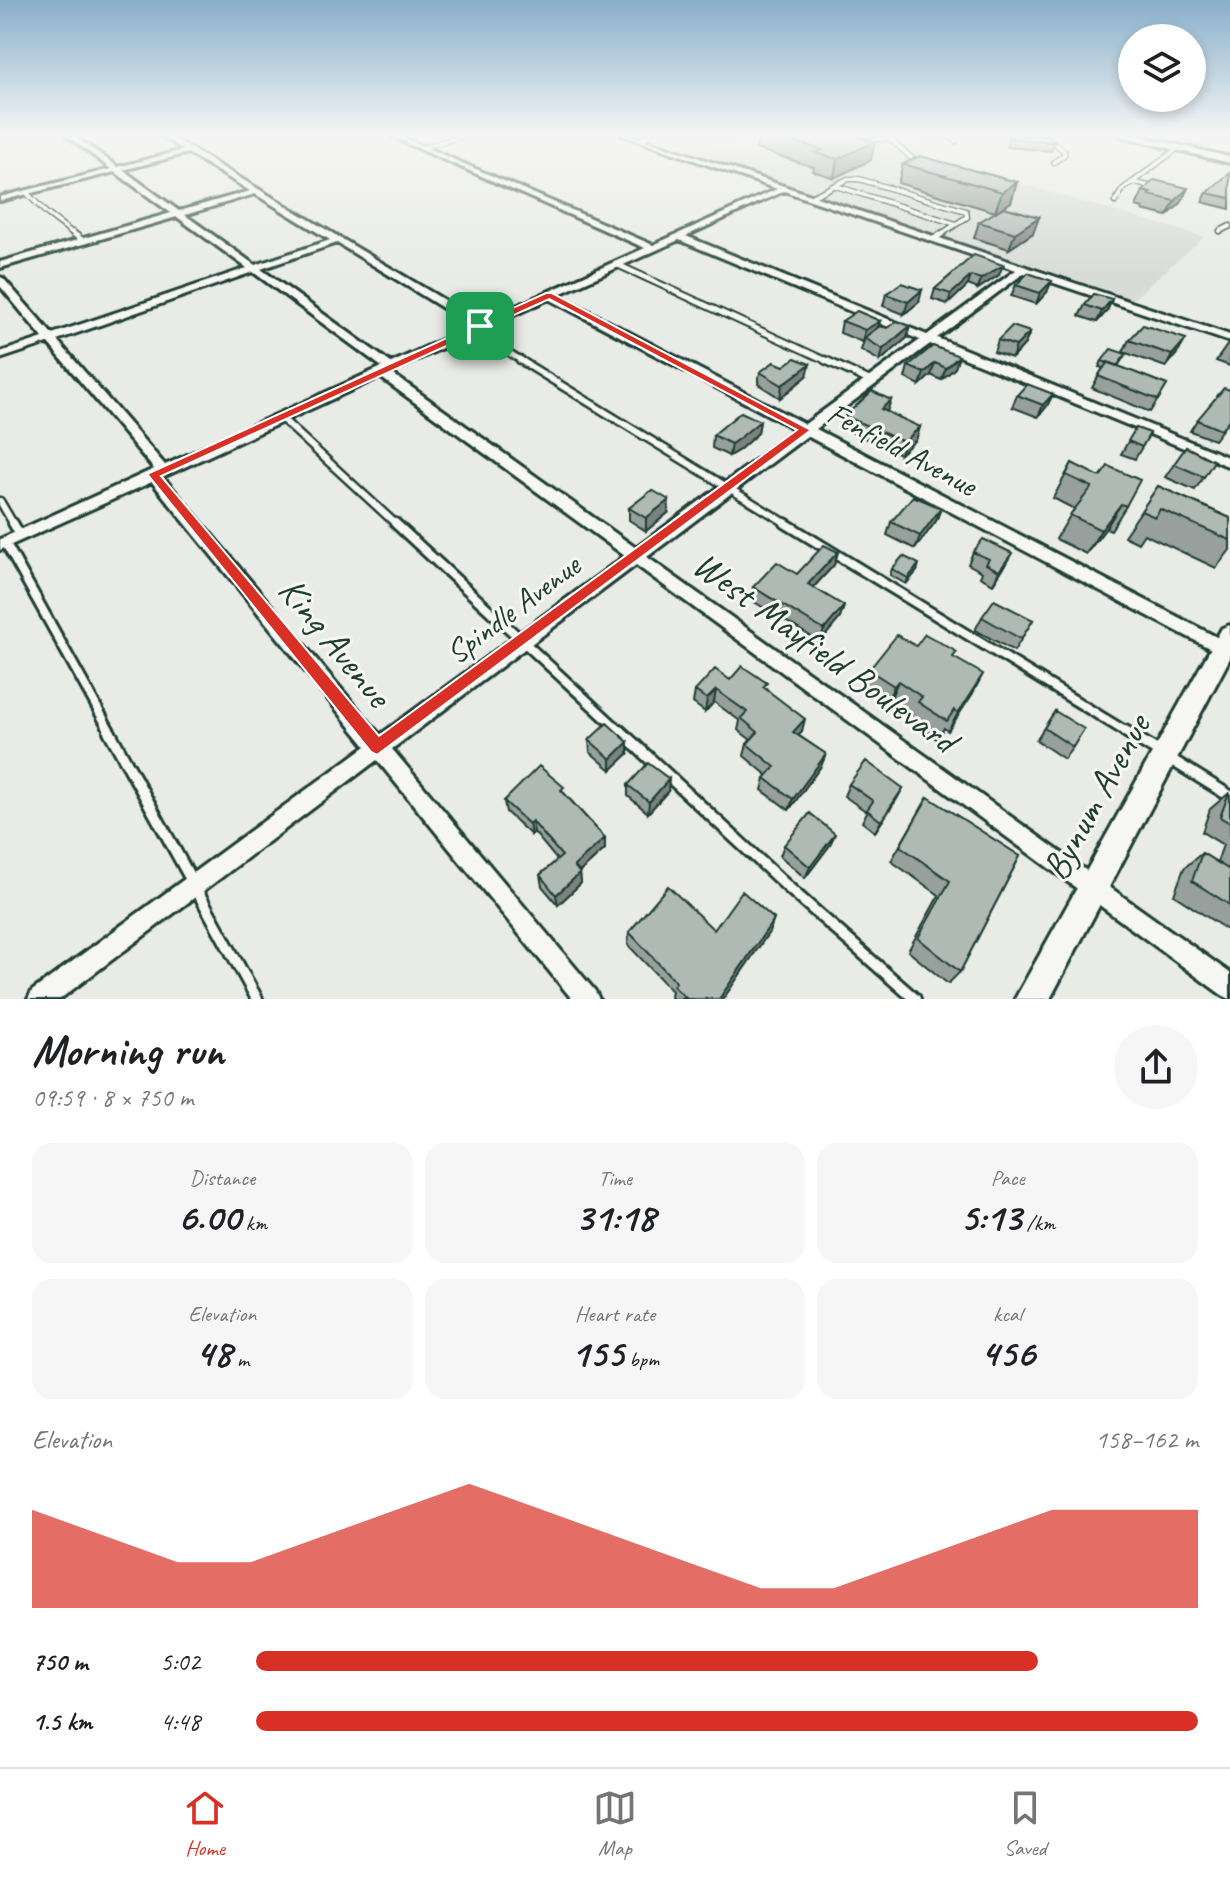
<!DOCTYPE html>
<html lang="en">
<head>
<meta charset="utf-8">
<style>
  :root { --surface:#fff; --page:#f6f6f6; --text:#202124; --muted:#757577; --line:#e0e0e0; --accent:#d93025 }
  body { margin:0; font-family:Caveat,sans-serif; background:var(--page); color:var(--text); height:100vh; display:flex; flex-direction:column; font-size:30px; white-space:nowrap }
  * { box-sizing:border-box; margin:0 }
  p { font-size:26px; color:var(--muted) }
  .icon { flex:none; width:44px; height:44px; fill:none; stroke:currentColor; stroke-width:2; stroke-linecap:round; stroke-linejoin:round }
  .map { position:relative; height:999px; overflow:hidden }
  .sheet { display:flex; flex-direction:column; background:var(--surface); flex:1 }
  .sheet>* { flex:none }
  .fabs { position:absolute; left:1118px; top:24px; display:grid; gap:16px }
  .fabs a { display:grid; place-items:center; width:88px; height:88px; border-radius:50%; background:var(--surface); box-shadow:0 4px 12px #0003; font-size:40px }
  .pin { position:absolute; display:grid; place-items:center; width:68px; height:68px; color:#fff; margin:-34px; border-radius:16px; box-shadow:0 4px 12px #0006 }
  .round { display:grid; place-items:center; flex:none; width:84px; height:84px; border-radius:42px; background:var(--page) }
  .head { display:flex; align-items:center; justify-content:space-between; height:136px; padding:0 32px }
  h1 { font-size:44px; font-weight:800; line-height:60px }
  .figures { display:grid; grid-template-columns:repeat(3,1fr); gap:12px; height:136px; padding:8px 32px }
  .figures div { display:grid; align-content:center; border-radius:20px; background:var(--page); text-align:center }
  .figures b { font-size:40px; font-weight:800 }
  .figures small { font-size:22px; font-weight:400 }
  .figures p { font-size:22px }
  .chart { height:224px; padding:16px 32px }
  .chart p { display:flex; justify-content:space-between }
  .chart svg { width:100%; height:144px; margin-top:8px; fill:var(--accent); opacity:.7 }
  ul { padding:0 32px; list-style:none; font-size:26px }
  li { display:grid; grid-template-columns:128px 96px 1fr; align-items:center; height:60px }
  li i { height:20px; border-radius:10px; background:var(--accent) }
  .tab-bar { display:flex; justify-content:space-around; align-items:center; height:112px; border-top:2px solid var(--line); background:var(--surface); font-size:22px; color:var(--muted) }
  .tab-bar a { display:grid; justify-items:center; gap:4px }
  .tab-bar .current { color:var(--accent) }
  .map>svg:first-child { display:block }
</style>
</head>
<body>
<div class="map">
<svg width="1230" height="999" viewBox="0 0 1230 999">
  <rect width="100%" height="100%" fill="#e9ebe7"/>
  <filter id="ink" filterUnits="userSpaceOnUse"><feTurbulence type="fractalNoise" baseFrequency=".0125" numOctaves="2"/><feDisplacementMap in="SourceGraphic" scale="16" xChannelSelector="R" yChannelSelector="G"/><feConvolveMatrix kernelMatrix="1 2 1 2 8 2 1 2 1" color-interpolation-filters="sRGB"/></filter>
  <g filter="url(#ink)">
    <!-- built -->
    <path fill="#d8dcd8" d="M 736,135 L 908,135 L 928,157 L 1204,237 L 1132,300 L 692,152 Z"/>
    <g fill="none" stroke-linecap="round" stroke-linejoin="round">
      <!-- lane-far4 casing -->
      <g stroke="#1f3d34" stroke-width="7">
        <path id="lane-far4" d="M 717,135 L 737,135
          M 950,135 L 956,141
          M 1045,135 L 1064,151 L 1064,155 L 1054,162
          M 889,138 L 917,163
          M 640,140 L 648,135
          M 862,141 L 889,138 L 889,135
          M 421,148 L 465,135
          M 836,186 L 956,224
          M 1155,188 L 1133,182 L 1178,148
          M 27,193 L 46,213 L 75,235
          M 811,197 L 848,179 L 859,179 L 966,211 L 967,217 L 940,235
          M 1115,202 L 1123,189 L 1133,182
          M 1220,231 L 1230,226"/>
      </g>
      <!-- lane-far3 casing -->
      <g stroke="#1f3d34" stroke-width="9">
        <path id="lane-far3" d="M 73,233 L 83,241
          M 934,239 L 943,233
          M 616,264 L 829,362
          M 471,330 L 524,362"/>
      </g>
      <!-- lane-far2 casing -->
      <g stroke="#1f3d34" stroke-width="11">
        <path id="lane-far2" d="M 520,360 L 789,525
          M 825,360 L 870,381
          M 280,417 L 397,525
          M 0,501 L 14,525"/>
      </g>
      <!-- lane-far1 casing -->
      <g stroke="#1f3d34" stroke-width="14">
        <path id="lane-far1" d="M 13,523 L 20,535
          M 395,523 L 622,733
          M 785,523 L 1128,733
          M 5,542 L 111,733"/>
      </g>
      <!-- lane casing -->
      <g stroke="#1f3d34" stroke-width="16">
        <path id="lane" d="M 109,731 L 257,999
          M 620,731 L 790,889 L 915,999
          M 1125,731 L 1230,796"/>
      </g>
      <!-- street casing -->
      <g stroke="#1f3d34" stroke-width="6">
        <path id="street" d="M 66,135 L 73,135 L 118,167 L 183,150 L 160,135 L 168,135 L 481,322 L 645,248 L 388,135 L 397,135 L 653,245 L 777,189 L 622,135 L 631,135 L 1230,335 L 1230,342 L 1024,273 L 937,338 L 1230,458 L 1230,467 L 930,344 L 816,429 L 1230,644 L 1230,659 L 807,436 L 647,557 L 1230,973 L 1230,999 L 1222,995 L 636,565 L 392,749 L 595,991 L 599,999 L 572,999 L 377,760 L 60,999 L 28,999 L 32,991 L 366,746 L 152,482 L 0,550 L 0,539 L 154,469 L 48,343 L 0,359 L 0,352 L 43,338 L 0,286 L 0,277 L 3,278 L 52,334 L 247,268 L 177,217 L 0,268 L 0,262 L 171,213 L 115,172 L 0,201 L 0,197 L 111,169 ZM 188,153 L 250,191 L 179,211 L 123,170 ZM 784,191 L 1016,270 L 927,335 L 686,236 ZM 255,194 L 330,240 L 255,265 L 185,215 ZM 679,240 L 920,340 L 805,424 L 557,295 ZM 337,243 L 472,326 L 391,363 L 261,269 ZM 253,272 L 382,367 L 165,465 L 57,340 ZM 549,299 L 797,430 L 636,548 L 390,372 ZM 380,377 L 625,556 L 380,735 L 163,477 Z"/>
      </g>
      <!-- secondary casing -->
      <g stroke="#1f3d34" stroke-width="6">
        <path id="secondary" d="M 1230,625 L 1230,658 L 1050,999 L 1015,999 L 1222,628 Z"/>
      </g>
      <!-- primary casing -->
      <g stroke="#1f3d34" stroke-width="6">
        <path id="primary" d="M 1116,135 L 1135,135 L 1230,157 L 1230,163 Z"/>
      </g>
      <!-- lane-far4 -->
      <use href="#lane-far4" stroke="#f6f6f2" stroke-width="4"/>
      <!-- lane-far3 -->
      <use href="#lane-far3" stroke="#f6f6f2" stroke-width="5"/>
      <!-- lane-far2 -->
      <use href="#lane-far2" stroke="#f6f6f2" stroke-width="6"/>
      <!-- lane-far1 -->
      <use href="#lane-far1" stroke="#f6f6f2" stroke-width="8"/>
      <!-- lane -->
      <use href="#lane" stroke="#f6f6f2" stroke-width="10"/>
      <!-- street -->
      <use href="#street" fill="#f6f6f2" fill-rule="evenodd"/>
      <!-- secondary -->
      <use href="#secondary" fill="#f6f6f2" fill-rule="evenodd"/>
      <!-- primary -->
      <use href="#primary" fill="#f6f6f2" fill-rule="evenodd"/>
    </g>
    <!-- wall -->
    <path fill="#97a09c" stroke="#1f3d34" stroke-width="2" d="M 758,135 L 864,135 L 863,138 L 871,160 L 834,178 L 813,171 L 814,167 L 756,149 Z
      M 1008,135 L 1049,135 L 1054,142 L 1051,151 L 1007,147 Z
      M 903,164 L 1017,182 L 1011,202 L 995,212 L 898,183 Z
      M 1230,173 L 1230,209 L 1202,202 L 1207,193 Z
      M 1143,191 L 1181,203 L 1167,216 L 1142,210 L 1143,208 L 1136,206 Z
      M 1039,217 L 1033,233 L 1009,249 L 974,238 L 979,222 Z
      M 974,255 L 999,275 L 978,289 L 968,285 L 948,304 L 932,299 L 935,289 Z
      M 1016,285 L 1047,292 L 1036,304 L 1011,296 Z
      M 886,294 L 919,302 L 904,314 L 883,306 Z
      M 1112,299 L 1107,311 L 1097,322 L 1079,316 L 1085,305 Z
      M 842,321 L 880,321 L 878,327 L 907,338 L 880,361 L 861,350 L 864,341 L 862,342 L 840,333 Z
      M 1030,332 L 1025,344 L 1012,358 L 994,352 L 998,340 Z
      M 1129,340 L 1179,351 L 1166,367 L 1123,352 Z
      M 1230,341 L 1230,366 L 1216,361 Z
      M 1126,354 L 1118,366 L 1167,385 L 1150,412 L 1092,388 L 1103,368 L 1099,367 L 1102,361 Z
      M 959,356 L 955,368 L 941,380 L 931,375 L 920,385 L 905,378 L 908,366 Z
      M 760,372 L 807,376 L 780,398 L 758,384 Z
      M 1053,394 L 1047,406 L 1038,417 L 1012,407 L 1017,395 Z
      M 887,412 L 920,427 L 916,440 L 900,454 L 842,428 L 845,416 Z
      M 1230,419 L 1214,440 L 1190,431 L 1197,420 Z
      M 760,421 L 758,433 L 739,450 L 729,456 L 712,448 L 713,435 Z
      M 1136,428 L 1150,433 L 1135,459 L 1121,454 Z
      M 1186,447 L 1214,461 L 1195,490 L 1165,477 Z
      M 1072,463 L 1126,506 L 1111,530 L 1106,528 L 1086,554 L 1056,539 L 1074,509 L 1053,498 Z
      M 1158,486 L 1230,518 L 1230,550 L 1216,568 L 1144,534 L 1138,543 L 1124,536 Z
      M 629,508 L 668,513 L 646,531 L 629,520 Z
      M 941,508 L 936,521 L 915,549 L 887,535 L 891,522 Z
      M 838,552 L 834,565 L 813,588 L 844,606 L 840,618 L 820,642 L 751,600 L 753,587 L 797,574 Z
      M 973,552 L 1005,565 L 993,584 L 980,577 L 982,572 L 968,564 Z
      M 892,569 L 917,571 L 906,584 L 890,575 Z
      M 982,617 L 1033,620 L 1014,651 L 975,630 Z
      M 916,646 L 954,658 L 973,693 L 948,731 L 944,728 L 937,739 L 909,721 L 912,714 L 890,700 L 886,704 L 862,689 L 869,670 Z
      M 730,680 L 766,688 L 802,731 L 798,735 L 826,754 L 821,766 L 789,810 L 762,790 L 765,778 L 768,776 L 744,756 L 747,744 L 751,740 L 738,730 L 740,721 L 714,702 L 705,712 L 693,703 L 695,691 Z
      M 1055,711 L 1073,747 L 1064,759 L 1036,740 Z
      M 589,740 L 628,754 L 611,770 L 590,752 Z
      M 849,784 L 903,788 L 875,832 L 862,822 L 867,812 L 844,796 Z
      M 628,785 L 668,791 L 648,813 L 628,796 Z
      M 564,793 L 605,838 L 605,849 L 580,872 L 581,883 L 558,905 L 542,886 L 540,875 L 557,860 L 534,832 L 531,835 L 506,812 L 504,801 Z
      M 1229,793 L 1230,794 L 1230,932 L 1174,895 L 1184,868 L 1202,853 L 1217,862 L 1223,845 L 1202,832 L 1210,809 Z
      M 928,797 L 1020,856 L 960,972 L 948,984 L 908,951 L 939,895 L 891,861 Z
      M 784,845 L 830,845 L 805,878 L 780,856 Z
      M 774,919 L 769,932 L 723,999 L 673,999 L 671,997 L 672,991 L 628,945 L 629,932 L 714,930 Z"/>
    <!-- shaded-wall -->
    <path fill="#7b827f" stroke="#1f3d34" stroke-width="2" d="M 860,135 L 864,135 L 862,148 L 875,142 L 871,160 L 834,178 L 837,159 L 856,136 Z
      M 1017,182 L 1011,202 L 995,212 L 1002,192 Z
      M 1188,188 L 1181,203 L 1167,216 L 1175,201 Z
      M 1039,217 L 1033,233 L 1009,249 L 1015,233 Z
      M 1003,265 L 999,275 L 978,289 L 981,279 Z
      M 971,276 L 968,285 L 948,304 L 951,294 Z
      M 1052,281 L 1047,292 L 1036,304 L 1040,293 Z
      M 922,290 L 919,302 L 904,314 L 908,302 Z
      M 1112,299 L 1107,311 L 1097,322 L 1102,311 Z
      M 880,321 L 876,332 L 864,338 L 862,342 L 865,330 Z
      M 910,326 L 907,338 L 880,361 L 883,349 Z
      M 1030,332 L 1025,344 L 1012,358 L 1016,346 Z
      M 1186,339 L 1179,351 L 1166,367 L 1172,355 Z
      M 959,356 L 955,368 L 941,380 L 946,368 Z
      M 935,363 L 931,375 L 920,385 L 924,373 Z
      M 810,364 L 807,376 L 780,398 L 782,385 Z
      M 1053,394 L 1047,406 L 1038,417 L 1043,405 Z
      M 891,400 L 887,412 L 881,409 Z
      M 760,421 L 758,433 L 739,450 L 729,456 L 731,444 Z
      M 920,427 L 916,440 L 900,454 L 904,442 Z
      M 669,500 L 668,513 L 646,531 L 646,518 Z
      M 1121,504 L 1106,528 L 1086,554 L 1101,530 Z
      M 941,508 L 936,521 L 915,549 L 920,536 Z
      M 838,552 L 834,565 L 804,597 L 808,584 Z
      M 1012,553 L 1005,565 L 993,584 L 999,571 Z
      M 919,564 L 917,571 L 906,584 L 908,578 Z
      M 844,606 L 840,618 L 820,642 L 824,630 Z
      M 983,674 L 973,693 L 948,731 L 958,713 Z
      M 898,681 L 890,700 L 886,704 L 894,686 Z
      M 716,690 L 714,702 L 705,712 L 707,699 Z
      M 805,719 L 802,731 L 790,744 L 793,732 Z
      M 628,742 L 628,754 L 611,770 L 611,759 Z
      M 826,754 L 821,766 L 789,810 L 793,799 Z
      M 669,779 L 668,791 L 648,813 L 649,802 Z
      M 903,788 L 897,799 L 875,832 L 881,821 Z
      M 532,821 L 534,832 L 531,835 L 529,824 Z
      M 835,834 L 830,845 L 805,878 L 810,867 Z
      M 605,838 L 605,849 L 575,876 L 574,866 Z
      M 580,873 L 581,883 L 558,905 L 556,895 Z
      M 774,919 L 769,932 L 723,999 L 719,999 Z"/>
    <!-- building -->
    <path fill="#b0bab5" stroke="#1f3d34" stroke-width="2" d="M 772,135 L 860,135 L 856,136 L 875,142 L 837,159 L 816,153 L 823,150 Z
      M 1010,135 L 1049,135 L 1054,142 L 1010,138 Z
      M 920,156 L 1017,182 L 1002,192 L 903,164 Z
      M 1230,173 L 1230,198 L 1207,193 Z
      M 1154,180 L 1188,188 L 1175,201 L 1149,195 L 1151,193 L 1143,191 Z
      M 1004,207 L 1039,217 L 1015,233 L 979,222 Z
      M 974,255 L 1003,265 L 981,279 L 971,276 L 951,294 L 935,289 Z
      M 1028,273 L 1052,281 L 1040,293 L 1016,285 Z
      M 901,283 L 922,290 L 908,302 L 886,294 Z
      M 1094,294 L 1112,299 L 1102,311 L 1085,305 Z
      M 857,311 L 880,321 L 865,330 L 842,321 Z
      M 897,321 L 910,326 L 883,349 L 864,338 L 880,326 L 887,328 Z
      M 1143,325 L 1186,339 L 1172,355 L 1129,340 Z
      M 1012,326 L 1030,332 L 1016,346 L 998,340 Z
      M 933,346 L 959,356 L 946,368 L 935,363 L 924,373 L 908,366 Z
      M 1111,349 L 1126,354 L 1117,366 L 1102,361 Z
      M 795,358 L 810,364 L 782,385 L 760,372 L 774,362 L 784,366 Z
      M 1108,362 L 1167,385 L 1158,400 L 1098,376 Z
      M 1027,384 L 1053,394 L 1043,405 L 1017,395 Z
      M 1224,388 L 1230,390 L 1230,418 L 1221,430 L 1197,420 Z
      M 872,391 L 891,400 L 881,409 L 920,427 L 904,442 L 845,416 Z
      M 741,412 L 760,421 L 741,437 L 731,444 L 713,435 Z
      M 1136,428 L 1150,433 L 1142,447 L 1128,441 Z
      M 1186,447 L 1214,461 L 1204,477 L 1174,464 Z
      M 1072,463 L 1100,477 L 1108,466 L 1140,480 L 1126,506 L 1121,504 L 1101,530 L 1070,515 L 1092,487 L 1066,475 Z
      M 1158,486 L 1230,518 L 1230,540 L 1160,509 L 1155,517 L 1141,511 Z
      M 652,490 L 669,500 L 646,518 L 629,508 Z
      M 913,496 L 941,508 L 920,536 L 891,522 Z
      M 983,539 L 1012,553 L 999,571 L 986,564 L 989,559 L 973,552 Z
      M 824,545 L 838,552 L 808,584 L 844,606 L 824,630 L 753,587 L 777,562 L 797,574 Z
      M 903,556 L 919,564 L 908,578 L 892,569 Z
      M 994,600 L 1033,620 L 1021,639 L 982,617 Z
      M 925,634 L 957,652 L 953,657 L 983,674 L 958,713 L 954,710 L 947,721 L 918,702 L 922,697 L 898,681 L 894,686 L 869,670 L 897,635 L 916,646 Z
      M 742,666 L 767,683 L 763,687 L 805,719 L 793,732 L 826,754 L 793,799 L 765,778 L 775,767 L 747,744 L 758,732 L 741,718 L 747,712 L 716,690 L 707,699 L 695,691 L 715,669 L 730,680 Z
      M 1055,711 L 1084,729 L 1073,747 L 1044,728 Z
      M 607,723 L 628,742 L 611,759 L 589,740 Z
      M 866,761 L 903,788 L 881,821 L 867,810 L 873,801 L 849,784 Z
      M 648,763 L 669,779 L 649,802 L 628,785 Z
      M 539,766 L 564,787 L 561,790 L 605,838 L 574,866 L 580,873 L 556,895 L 540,875 L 562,856 L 532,821 L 529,824 L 504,801 Z
      M 1229,793 L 1230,794 L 1230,823 L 1220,817 Z
      M 928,797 L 1020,856 L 960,972 L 918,938 L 950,881 L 900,846 Z
      M 810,813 L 835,834 L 810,867 L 784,845 Z
      M 1202,853 L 1228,869 L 1230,865 L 1230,905 L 1192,881 Z
      M 668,886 L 714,930 L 742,891 L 774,919 L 719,999 L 687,999 L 673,986 L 676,982 L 629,932 Z"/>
  </g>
  <!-- sky -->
  <linearGradient id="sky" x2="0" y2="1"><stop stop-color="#88aecb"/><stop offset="0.49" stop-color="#f5f6f4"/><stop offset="1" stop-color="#f5f6f4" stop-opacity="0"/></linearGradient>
  <rect width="1230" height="275" fill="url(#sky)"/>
  <!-- route -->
  <path fill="#d93025" stroke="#fff" stroke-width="2" fill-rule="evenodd" d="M 546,293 L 552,293 L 811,430 L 377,755 L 371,752 L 147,474 ZM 549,299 L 797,430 L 379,736 L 161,476 Z"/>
  <g text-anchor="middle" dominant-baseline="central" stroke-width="6" stroke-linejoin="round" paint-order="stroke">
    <!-- street labels -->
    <g font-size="32" fill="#1f3d34" stroke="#f6f6f2">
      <text transform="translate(902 449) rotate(28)">Fenfield Avenue</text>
      <text transform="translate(513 609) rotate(-37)">Spindle Avenue</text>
    </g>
    <!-- near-street labels -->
    <g font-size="38" fill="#1f3d34" stroke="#f6f6f2">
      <text transform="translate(335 642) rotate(51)">King Avenue</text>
      <text transform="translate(825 652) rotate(36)">West Mayfield Boulevard</text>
      <text transform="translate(1096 797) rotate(-61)">Bynum Avenue</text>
    </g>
  </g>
</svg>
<div class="fabs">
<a><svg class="icon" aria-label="layers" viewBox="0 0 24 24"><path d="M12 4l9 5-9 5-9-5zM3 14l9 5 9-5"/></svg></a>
</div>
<div class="pin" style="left:480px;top:326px;background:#1e9e55"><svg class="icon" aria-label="arrive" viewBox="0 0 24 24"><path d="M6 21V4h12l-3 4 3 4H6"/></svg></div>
</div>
<section class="sheet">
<div class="head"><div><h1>Morning run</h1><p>09:59 · 8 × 750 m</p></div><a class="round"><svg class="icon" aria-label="share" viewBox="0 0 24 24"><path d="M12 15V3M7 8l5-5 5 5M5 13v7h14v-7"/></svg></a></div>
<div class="figures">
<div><p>Distance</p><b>6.00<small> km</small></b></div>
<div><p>Time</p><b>31:18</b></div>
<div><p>Pace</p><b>5:13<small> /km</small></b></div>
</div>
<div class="figures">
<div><p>Elevation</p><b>48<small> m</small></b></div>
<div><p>Heart rate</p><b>155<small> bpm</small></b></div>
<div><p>kcal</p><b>456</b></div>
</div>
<div class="chart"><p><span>Elevation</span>158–162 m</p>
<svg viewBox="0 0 160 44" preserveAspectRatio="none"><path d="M0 44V14L10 22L20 30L30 30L40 22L50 14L60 6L70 14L80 22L90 30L100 38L110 38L120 30L130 22L140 14L150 14L160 14V44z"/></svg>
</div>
<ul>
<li><b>750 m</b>5:02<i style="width:83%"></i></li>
<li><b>1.5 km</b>4:48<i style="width:100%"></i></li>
</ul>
</section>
<nav class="tab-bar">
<a class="current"><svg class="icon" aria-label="home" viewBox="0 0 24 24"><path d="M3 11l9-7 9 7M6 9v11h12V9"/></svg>Home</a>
<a><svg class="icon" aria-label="map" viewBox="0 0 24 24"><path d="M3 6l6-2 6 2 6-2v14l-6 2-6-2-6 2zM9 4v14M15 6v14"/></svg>Map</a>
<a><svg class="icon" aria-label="saved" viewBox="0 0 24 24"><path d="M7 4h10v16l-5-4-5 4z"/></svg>Saved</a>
</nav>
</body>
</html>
